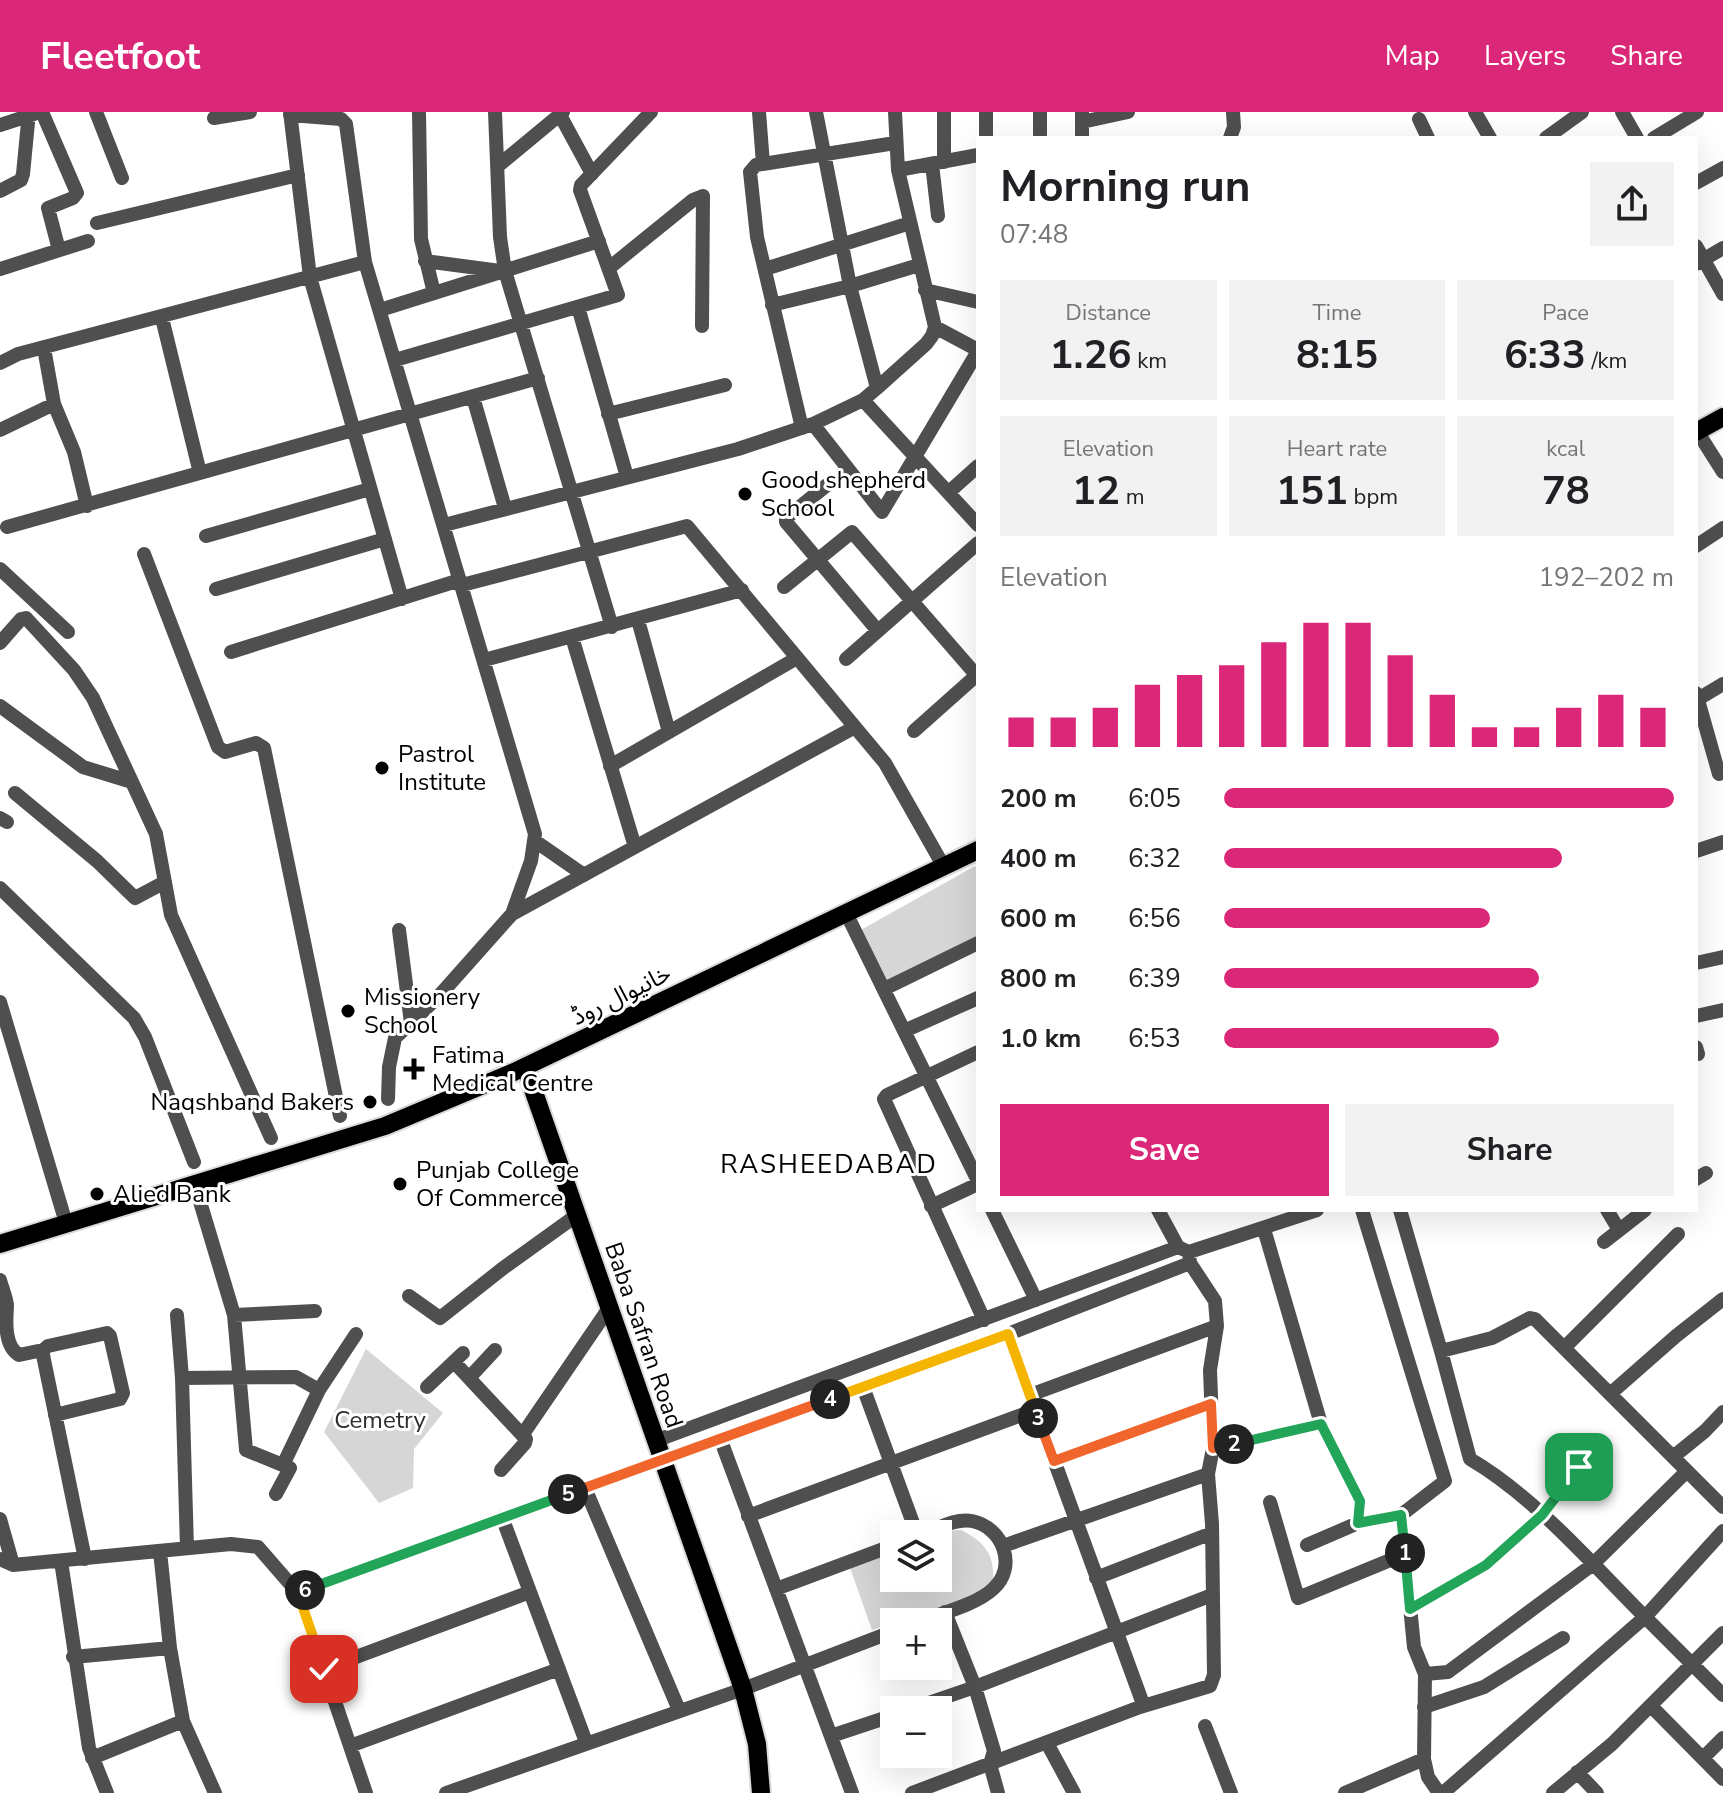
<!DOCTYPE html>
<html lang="en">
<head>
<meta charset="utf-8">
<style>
  :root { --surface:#fff; --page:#f2f2f2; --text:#202124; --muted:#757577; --accent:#db2777 }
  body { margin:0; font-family:"Nunito Sans","Noto Sans Arabic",sans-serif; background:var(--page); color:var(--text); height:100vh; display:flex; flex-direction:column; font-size:30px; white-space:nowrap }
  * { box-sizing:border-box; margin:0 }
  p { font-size:26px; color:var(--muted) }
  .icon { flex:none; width:44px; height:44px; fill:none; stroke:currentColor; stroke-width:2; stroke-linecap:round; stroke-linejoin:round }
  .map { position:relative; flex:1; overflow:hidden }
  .sheet { position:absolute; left:976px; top:24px; width:722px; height:1076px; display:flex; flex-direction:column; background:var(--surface); border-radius:0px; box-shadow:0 8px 32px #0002 }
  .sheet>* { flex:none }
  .fabs { position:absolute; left:880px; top:1408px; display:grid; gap:16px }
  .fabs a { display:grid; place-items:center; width:72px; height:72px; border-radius:0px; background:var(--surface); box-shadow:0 8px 32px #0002; font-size:40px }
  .pin { position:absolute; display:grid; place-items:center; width:68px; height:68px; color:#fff; margin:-34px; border-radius:16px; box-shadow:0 4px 12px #0006 }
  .km { position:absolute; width:40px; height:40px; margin:-20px; border-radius:50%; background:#222; color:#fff; font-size:22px; line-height:40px; text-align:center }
  .round { display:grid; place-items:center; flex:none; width:84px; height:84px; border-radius:0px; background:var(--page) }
  .headline { display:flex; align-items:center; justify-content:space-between; height:136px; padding:0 24px }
  h1 { font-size:44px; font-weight:700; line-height:60px }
  .metrics { display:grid; grid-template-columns:repeat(3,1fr); gap:12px; height:136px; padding:8px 24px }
  .metrics div { display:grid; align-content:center; border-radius:0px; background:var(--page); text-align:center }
  .metrics b { font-size:40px; font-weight:700 }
  .metrics small { font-size:22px; font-weight:400 }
  .metrics p { font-size:22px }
  .chart { height:224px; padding:16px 24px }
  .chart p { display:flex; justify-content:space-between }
  .chart svg { width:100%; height:144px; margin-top:8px; stroke:var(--accent); stroke-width:6 }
  .action { display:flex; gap:16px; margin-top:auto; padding:16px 24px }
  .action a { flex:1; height:92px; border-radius:0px; background:var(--accent); color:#fff; font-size:32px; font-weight:700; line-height:92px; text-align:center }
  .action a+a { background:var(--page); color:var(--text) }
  ul { padding:0 24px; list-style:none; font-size:26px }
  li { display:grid; grid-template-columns:128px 96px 1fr; align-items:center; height:60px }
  li i { height:20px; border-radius:10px; background:var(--accent) }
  header { display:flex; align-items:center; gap:48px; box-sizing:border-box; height:112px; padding:0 40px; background:var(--accent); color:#fff }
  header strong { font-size:38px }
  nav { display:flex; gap:44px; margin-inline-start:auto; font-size:28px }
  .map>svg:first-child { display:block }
</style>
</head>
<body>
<header>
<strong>Fleetfoot</strong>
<nav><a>Map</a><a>Layers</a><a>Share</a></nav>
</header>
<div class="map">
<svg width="1723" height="1681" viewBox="0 0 1723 1681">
  <rect width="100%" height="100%" fill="#fff"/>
  <!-- green -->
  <path fill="#d6d6d6" d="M 975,754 L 978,761 L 978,824 L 884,873 L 859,819 Z
    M 366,1237 L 443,1301 L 414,1337 L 413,1376 L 379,1391 L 324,1320 Z
    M 961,1418 C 984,1429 995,1443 993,1468 L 971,1486 L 872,1518 L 849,1453 L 894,1436 L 894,1466 L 938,1466 L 938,1422 L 941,1419 Z"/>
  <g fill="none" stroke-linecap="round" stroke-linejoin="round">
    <!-- major casing -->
    <g stroke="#dbdbdb" stroke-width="22">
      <path id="major" d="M 1696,320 L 1723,305
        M 529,966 L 743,1577 L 757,1632 L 761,1681
        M 0,1132 L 385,1014 L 514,960 L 978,738"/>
    </g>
    <!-- minor -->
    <path stroke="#4f4f4f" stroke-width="14" d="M 42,0 L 77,81 L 73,86 L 48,96 L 59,138
      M 96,0 L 122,66
      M 290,0 L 310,165 L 402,487
      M 419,0 L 421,127 L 434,181
      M 495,0 L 500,125 L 505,159 L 612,515
      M 759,0 L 763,52
      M 816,0 L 850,174 L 877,276
      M 1040,0 L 1040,26
      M 1082,0 L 1082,26
      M 1475,0 L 1490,26
      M 1622,0 L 1637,26
      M 290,3 L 341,7 L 346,12 L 365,150 L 535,722 L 531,749 L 512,802 L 439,884 L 395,926 L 389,955 L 388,987
      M 560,3 L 592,62
      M 214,6 L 250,0
      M 1419,7 L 1428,26
      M 1082,10 L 1128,0
      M 0,13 L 34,2
      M 986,26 L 986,0
      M 1230,26 L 1234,15 L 1233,0
      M 1546,26 L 1582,0
      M 1654,26 L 1697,0
      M 944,50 L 944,0
      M 932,52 L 938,104
      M 499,53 L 563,0
      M 898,58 L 978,43
      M 1696,71 L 1723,56
      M 0,79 L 21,68 L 23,62 L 29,0
      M 97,111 L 298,63
      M 1696,134 L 1723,182
      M 425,149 L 500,159
      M 1696,152 L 1723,136
      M 609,156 L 693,88 L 703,84 L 702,214
      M 0,157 L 88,129
      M 765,157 L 910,111
      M 925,178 L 978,190
      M 772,193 L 850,174 L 919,153
      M 578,195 L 627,365
      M 380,198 L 599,129
      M 162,206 L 200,361
      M 935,215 L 978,238
      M 44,236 L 54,292 L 74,340 L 87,394
      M 395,248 L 618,183 L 580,78 L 581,73 L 651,0
      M 0,251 L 18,242 L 365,150
      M 473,285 L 505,396
      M 863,288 L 978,413
      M 608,302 L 725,273
      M 813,312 L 882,400 L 978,239
      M 802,316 L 757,125 L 750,60 L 756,53 L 895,31
      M 0,318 L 54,292
      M 1697,319 L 1723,360
      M 827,373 L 786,406 L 786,410 L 878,519
      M 949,380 L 978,354
      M 444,413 L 738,337 L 813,312 L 863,288 L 877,276 L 926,232 L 932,224 L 935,215 L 898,58 L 895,0
      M 7,415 L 538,266
      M 206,424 L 370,377
      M 1696,434 L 1723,416
      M 144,442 L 218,635 L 225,640 L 256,631 L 264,636 L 340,1004
      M 0,457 L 68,520
      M 462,473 L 687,414 L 885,651 L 940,748
      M 784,475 L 852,420 L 978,565
      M 216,477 L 385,427
      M 638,508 L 669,620
      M 572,525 L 635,735
      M 0,531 L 21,507 L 26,506 L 74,558 L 93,586 L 132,670 L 156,722 L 171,803 L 271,1026
      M 231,540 L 460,468
      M 846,547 L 978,431
      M 484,548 L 742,478
      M 1696,581 L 1719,662 L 1723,660
      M 1698,587 L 1723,572
      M 0,594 L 83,655 L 132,670
      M 914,619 L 978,562
      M 610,654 L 797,546
      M 15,681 L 97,749 L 135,786 L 165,770
      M 0,706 L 7,710
      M 535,729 L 584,763
      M 1696,739 L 1723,730
      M 0,776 L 134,906 L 145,925 L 194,1050
      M 512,802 L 855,615
      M 851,811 L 978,1069
      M 399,818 L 411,911
      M 1696,851 L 1723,845
      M 884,877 L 978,831
      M 0,890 L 63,1101
      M 1696,904 L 1723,898
      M 904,919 L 978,886
      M 1696,935 L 1698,942
      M 978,940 L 887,983 L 884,987 L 984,1208
      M 1696,1067 L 1706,1061
      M 198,1083 L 234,1203 L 246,1338 L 290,1356 L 276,1382
      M 931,1094 L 978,1072
      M 992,1098 L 1036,1188
      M 1158,1098 L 1178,1135 L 1189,1140 L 1317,1098
      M 1362,1098 L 1445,1369 L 1401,1403 L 1414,1535 L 1425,1562 L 1424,1647
      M 1400,1098 L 1441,1239 L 1492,1226 L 1530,1206 L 1535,1207 L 1723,1395
      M 1607,1098 L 1619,1118
      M 1604,1130 L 1645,1098
      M 0,1168 C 2,1176 7,1187 7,1194 C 6,1209 4,1234 19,1243 L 38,1239 L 43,1243 L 85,1447
      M 409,1184 L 440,1206 L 502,1157 L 577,1103
      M 177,1203 L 182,1266 L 187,1436
      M 234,1203 L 315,1199
      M 1564,1236 L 1678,1122
      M 1441,1239 L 1470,1347 C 1535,1385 1592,1452 1645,1505 L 1723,1419
      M 41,1240 L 48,1234 L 107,1221 L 110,1224 L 123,1281 L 120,1287 L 55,1303
      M 454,1250 L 526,1327 L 525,1331 L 501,1358
      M 182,1266 L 296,1265 L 319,1278
      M 469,1266 L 495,1238
      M 427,1275 L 463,1241
      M 863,1275 L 917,1422
      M 1610,1282 L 1676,1224 L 1723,1187
      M 1030,1283 L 1217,1214
      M 1321,1312 L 1360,1389 L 1358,1411
      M 523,1322 L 609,1196
      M 720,1326 L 852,1681
      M 655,1329 L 1178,1135
      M 1213,1336 L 1321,1312 L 1264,1117
      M 1673,1345 L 1705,1319 L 1723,1300
      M 1054,1349 L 1211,1292
      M 283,1353 L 319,1278 L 356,1222
      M 585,1376 L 679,1598
      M 1270,1390 L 1298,1486 L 1405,1442
      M 748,1404 L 1035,1298
      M 502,1405 L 586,1630
      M 0,1407 L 13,1453
      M 1307,1433 L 1358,1411 L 1401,1403
      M 1003,1434 L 1208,1362
      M 160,1439 L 170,1536 L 183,1609 L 215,1681
      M 0,1447 L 13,1453 L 231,1432 L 258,1435 L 298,1481 L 1008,1222 L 1190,1151
      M 61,1449 L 89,1636 L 107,1681
      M 1096,1466 L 1212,1421
      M 776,1477 L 894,1433
      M 298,1481 L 366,1681
      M 1410,1497 L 1486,1453 L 1542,1403 L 1579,1355
      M 945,1500 L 975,1575 L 994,1639 L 990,1652 L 998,1681
      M 918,1510 C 939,1502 976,1493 993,1477 C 1018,1455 1003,1415 972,1409 C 956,1406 939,1416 924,1422
      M 73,1545 L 170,1536
      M 324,1557 L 530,1480
      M 1425,1562 L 1448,1560 L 1592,1453 L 1687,1359
      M 1651,1594 L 1723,1667
      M 1140,1595 L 1210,1574 L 1214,1563 L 1212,1412 L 1208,1362 L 1213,1336 L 1210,1258 L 1217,1214 L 1215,1189 L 1190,1151 L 1189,1140
      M 1424,1595 L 1484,1575 L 1563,1526
      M 908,1598 L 975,1575 L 1212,1483
      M 1205,1614 L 1231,1681
      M 831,1624 L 894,1603
      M 1047,1631 L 1074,1681
      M 350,1634 L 559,1557
      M 92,1646 L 183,1609
      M 1703,1646 L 1723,1626
      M 1577,1660 L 1597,1681
      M 446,1681 L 743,1577 L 894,1519
      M 912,1681 L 1140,1595 L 1143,1592 L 1008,1222
      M 1345,1681 L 1424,1647 L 1428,1665 L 1439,1681
      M 1443,1681 L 1645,1505 L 1723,1583
      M 1553,1681 L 1612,1632 L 1723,1521"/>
    <!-- major -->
    <use href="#major" stroke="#000" stroke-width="18"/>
  </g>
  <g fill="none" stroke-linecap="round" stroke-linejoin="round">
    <!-- split-1 casing -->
    <g stroke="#fff" stroke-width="16">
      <path id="split-1" d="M 1405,1441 L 1410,1497 L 1486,1453 L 1542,1403 L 1579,1355"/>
    </g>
    <!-- split-2 casing -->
    <g stroke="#fff" stroke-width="16">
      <path id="split-2" d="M 1234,1332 L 1321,1312 L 1360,1389 L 1358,1411 L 1401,1403 L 1405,1441"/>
    </g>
    <!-- split-3 casing -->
    <g stroke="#fff" stroke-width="16">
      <path id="split-3" d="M 1038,1306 L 1054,1349 L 1211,1292 L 1213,1336 L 1234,1332"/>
    </g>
    <!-- split-4 casing -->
    <g stroke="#fff" stroke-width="16">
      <path id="split-4" d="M 830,1287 L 1008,1222 L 1038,1306"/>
    </g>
    <!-- split-5 casing -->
    <g stroke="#fff" stroke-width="16">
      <path id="split-5" d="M 568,1382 L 830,1287"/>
    </g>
    <!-- split-6 casing -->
    <g stroke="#fff" stroke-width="16">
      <path id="split-6" d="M 305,1478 L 568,1382"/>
    </g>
    <!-- split-7 casing -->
    <g stroke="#fff" stroke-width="16">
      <path id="split-7" d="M 305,1478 L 298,1481 L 324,1557"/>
    </g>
    <!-- split-1 -->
    <use href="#split-1" stroke="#22a559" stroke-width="10"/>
    <!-- split-2 -->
    <use href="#split-2" stroke="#22a559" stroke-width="10"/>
    <!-- split-3 -->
    <use href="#split-3" stroke="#f0652b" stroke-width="10"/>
    <!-- split-4 -->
    <use href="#split-4" stroke="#f5b400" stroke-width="10"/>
    <!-- split-5 -->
    <use href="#split-5" stroke="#f0652b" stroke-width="10"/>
    <!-- split-6 -->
    <use href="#split-6" stroke="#22a559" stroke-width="10"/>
    <!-- split-7 -->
    <use href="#split-7" stroke="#f5b400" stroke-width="10"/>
  </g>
  <!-- markers -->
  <g fill="#000" stroke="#fff" stroke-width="3">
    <circle cx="745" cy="382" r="8"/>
    <circle cx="382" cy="656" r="8"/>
    <circle cx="348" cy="899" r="8"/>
    <path d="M410 945h8v8h8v8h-8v8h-8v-8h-8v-8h8z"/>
    <circle cx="370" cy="990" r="8"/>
    <circle cx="400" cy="1072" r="8"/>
    <circle cx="97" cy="1082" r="8"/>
  </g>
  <g text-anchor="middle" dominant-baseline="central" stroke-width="6" stroke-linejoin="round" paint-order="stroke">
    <!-- poi labels -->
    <g font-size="24" fill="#000" stroke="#fff" text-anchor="start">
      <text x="761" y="368">Good shepherd<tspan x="761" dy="28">School</tspan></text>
      <text x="398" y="642">Pastrol<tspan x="398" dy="28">Institute</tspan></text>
      <text x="364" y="885">Missionery<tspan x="364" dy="28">School</tspan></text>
      <text x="432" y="943">Fatima<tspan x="432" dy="28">Medical Centre</tspan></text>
      <text x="354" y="990" text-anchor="end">Naqshband Bakers</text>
      <text x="416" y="1058">Punjab College<tspan x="416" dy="28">Of Commerce</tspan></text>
      <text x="113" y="1082">Alied Bank</text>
    </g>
    <!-- street labels -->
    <g font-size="24" fill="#000" stroke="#fff">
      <text transform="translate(621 883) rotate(-26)">خانیوال روڈ</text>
      <text transform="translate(644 1223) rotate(71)">Baba Safran Road</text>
    </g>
    <!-- park labels -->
    <g font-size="24" fill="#2d2d2d" stroke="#fff">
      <text x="380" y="1308">Cemetry</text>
    </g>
    <!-- neighbourhood labels -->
    <g font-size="26" letter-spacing="2" fill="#000" stroke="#fff">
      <text x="829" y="1052">RASHEEDABAD</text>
    </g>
  </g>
</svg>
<div class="fabs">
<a><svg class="icon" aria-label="layers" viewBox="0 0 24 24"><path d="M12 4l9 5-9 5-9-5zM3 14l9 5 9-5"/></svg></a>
<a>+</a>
<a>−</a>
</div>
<div class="pin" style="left:1579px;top:1355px;background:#1e9e55"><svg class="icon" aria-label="arrive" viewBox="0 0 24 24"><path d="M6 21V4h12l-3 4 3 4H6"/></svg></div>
<div class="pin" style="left:324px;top:1557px;background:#d93025"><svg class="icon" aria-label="check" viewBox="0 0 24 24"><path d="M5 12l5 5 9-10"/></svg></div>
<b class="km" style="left:1405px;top:1441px">1</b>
<b class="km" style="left:1234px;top:1332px">2</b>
<b class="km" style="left:1038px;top:1306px">3</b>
<b class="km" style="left:830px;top:1287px">4</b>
<b class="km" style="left:568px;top:1382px">5</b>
<b class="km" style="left:305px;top:1478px">6</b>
<section class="sheet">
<div class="headline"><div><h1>Morning run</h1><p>07:48</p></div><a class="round"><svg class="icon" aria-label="share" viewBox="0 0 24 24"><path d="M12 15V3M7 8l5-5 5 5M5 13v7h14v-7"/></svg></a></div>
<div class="metrics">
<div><p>Distance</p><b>1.26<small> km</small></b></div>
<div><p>Time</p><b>8:15</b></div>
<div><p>Pace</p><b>6:33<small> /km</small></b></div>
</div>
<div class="metrics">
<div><p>Elevation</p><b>12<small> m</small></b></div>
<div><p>Heart rate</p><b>151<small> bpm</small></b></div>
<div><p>kcal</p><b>78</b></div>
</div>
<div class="chart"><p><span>Elevation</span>192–202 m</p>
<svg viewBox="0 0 160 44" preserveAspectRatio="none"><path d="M5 44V35M15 44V35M25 44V32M35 44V25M45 44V22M55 44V19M65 44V12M75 44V6M85 44V6M95 44V16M105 44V28M115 44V38M125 44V38M135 44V32M145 44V28M155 44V32"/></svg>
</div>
<ul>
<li><b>200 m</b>6:05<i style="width:100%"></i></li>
<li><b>400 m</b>6:32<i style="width:75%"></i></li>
<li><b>600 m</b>6:56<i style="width:59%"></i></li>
<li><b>800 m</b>6:39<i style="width:70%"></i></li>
<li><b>1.0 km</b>6:53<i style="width:61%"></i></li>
</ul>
<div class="action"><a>Save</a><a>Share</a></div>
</section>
</div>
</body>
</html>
